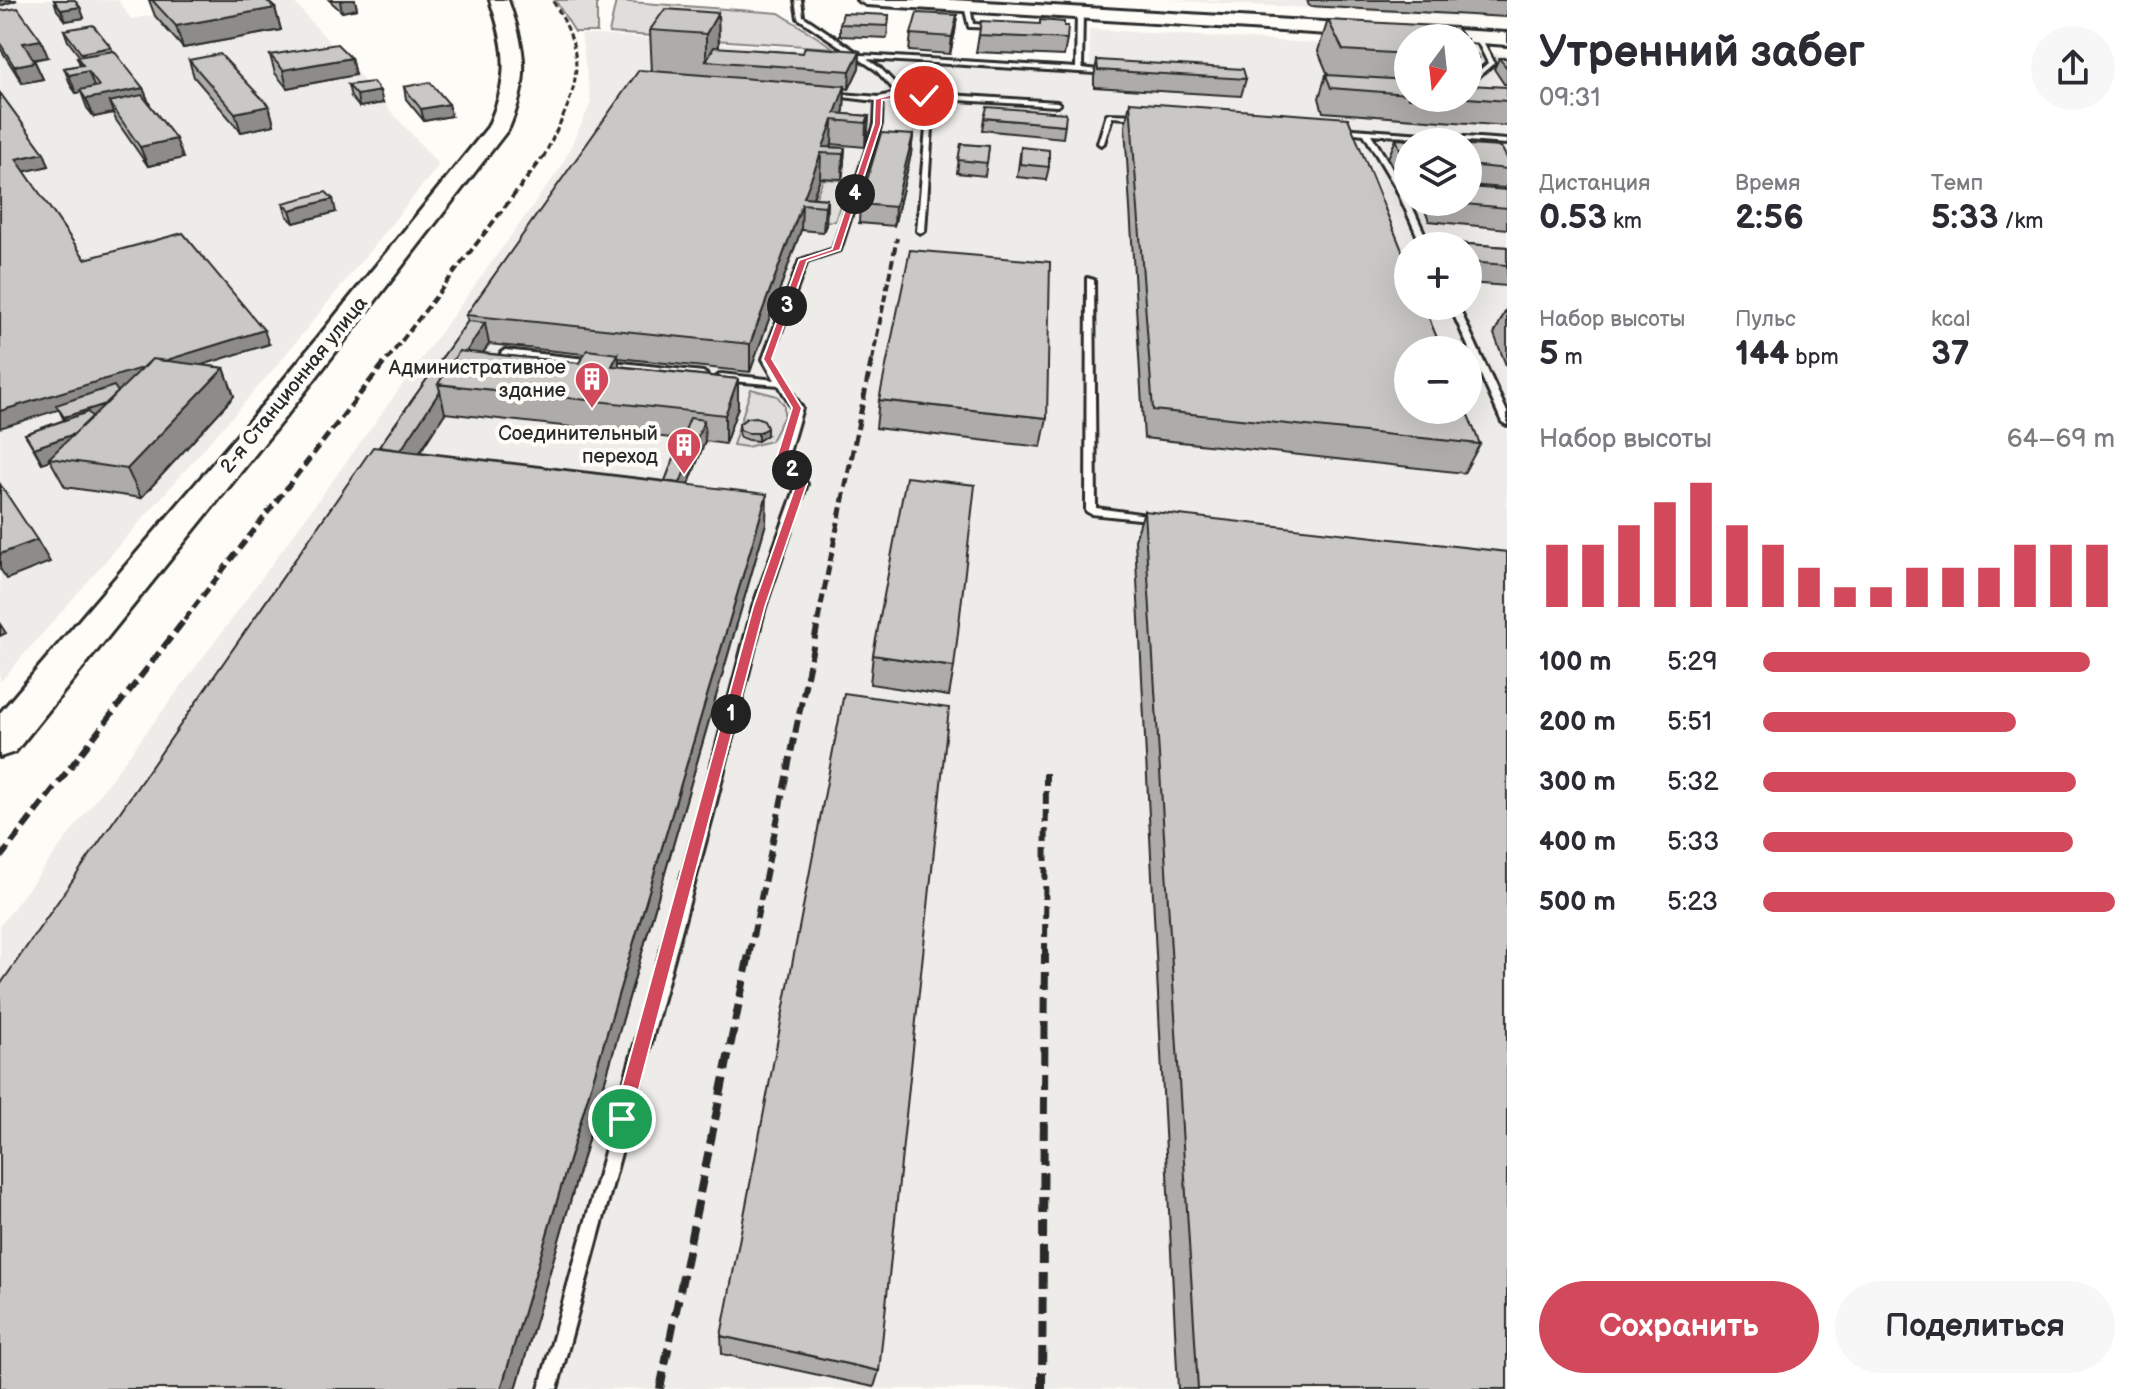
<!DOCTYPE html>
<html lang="ru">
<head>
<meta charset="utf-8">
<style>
  :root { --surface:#fff; --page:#f7f7f7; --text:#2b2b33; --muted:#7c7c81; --accent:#d1495b }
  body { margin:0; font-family:"Balsamiq Sans",sans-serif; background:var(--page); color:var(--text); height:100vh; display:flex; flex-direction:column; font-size:30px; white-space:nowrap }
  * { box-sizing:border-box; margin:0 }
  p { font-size:26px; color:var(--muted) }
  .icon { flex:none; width:44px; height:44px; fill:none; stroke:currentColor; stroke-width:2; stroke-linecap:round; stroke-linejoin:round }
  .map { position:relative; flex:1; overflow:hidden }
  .sheet { display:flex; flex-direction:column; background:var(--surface); width:640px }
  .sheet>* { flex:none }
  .needle { width:52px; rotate:195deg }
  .tools { position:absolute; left:1394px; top:24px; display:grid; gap:16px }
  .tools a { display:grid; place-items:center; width:88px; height:88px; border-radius:50%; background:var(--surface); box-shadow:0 8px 32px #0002; font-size:40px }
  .pin { position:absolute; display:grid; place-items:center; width:68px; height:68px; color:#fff; margin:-34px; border:4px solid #fff; border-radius:50%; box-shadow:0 2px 8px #0007 }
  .km { position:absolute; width:40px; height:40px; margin:-20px; border-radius:50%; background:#222; color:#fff; font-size:22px; line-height:40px; text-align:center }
  .round { display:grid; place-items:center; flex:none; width:84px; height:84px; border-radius:42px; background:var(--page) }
  .headline { display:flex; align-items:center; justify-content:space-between; height:136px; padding:0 32px }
  h1 { font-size:44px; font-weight:800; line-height:60px }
  .stats { display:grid; grid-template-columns:repeat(3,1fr); gap:12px; height:136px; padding:8px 32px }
  .stats div { display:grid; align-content:center }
  .stats b { font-size:34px; font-weight:800 }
  .stats small { font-size:22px; font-weight:400 }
  .stats p { font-size:22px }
  .chart { height:224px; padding:16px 32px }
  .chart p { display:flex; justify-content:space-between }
  .chart svg { width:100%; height:144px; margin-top:8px; stroke:var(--accent); stroke-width:6 }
  .primary-button { display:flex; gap:16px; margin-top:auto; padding:16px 32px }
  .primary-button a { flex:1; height:92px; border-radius:48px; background:var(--accent); color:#fff; font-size:32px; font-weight:800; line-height:92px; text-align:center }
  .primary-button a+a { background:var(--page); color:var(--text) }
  ul { padding:0 32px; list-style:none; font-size:26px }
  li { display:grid; grid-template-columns:128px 96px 1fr; align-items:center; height:60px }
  li i { height:20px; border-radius:10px; background:var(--accent) }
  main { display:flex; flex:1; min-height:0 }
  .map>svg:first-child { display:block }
</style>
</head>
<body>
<main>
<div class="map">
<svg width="1507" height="1389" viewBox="0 0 1507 1389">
  <rect width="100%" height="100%" fill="#fdfcf7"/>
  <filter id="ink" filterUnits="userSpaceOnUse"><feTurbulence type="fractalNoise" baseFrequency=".0125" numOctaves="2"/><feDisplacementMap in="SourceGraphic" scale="16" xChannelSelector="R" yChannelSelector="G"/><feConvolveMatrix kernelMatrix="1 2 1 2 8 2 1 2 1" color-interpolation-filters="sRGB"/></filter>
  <g filter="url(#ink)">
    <!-- built -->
    <path fill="#edece8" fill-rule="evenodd" d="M 0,0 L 118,0 L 131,19 L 243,0 L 292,0 L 439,165 L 278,364 L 0,682 Z
      M 1164,0 L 1507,0 L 1507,19 Z
      M 1089,29 L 1408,49 L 1408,98 L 1468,98 L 1468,52 L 1507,55 L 1507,1389 L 0,1389 L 0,926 L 226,627 L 561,167 L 591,103 L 581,34 L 1090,68 ZM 1408,142 L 1468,142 L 1468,202 L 1408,202 ZM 1408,246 L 1468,246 L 1468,306 L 1408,306 ZM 1408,350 L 1468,350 L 1468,410 L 1408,410 Z"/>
    <!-- green -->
    <path fill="#dfdeda" stroke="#858482" stroke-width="2" d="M 555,0 L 597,0 L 597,32 L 575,32 Z
      M 616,1 L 779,13 L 834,48 L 609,33 Z
      M 823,179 L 840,180 L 846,187 L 835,221 L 806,222 Z
      M 751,389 L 777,396 L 784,405 L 784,416 L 771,441 L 747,447 L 733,445 Z"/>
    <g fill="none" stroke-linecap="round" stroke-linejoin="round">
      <!-- service casing -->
      <g stroke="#2b2b2b" stroke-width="6">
        <path id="service" d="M 795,0 L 801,0 L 803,16 L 861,55 L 1076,68 L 1077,12 L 1080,10 L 1083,12 L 1082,68 L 1114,72 L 1111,74 L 867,59 L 880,68 L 903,92 L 1057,102 L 1060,104 L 1057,106 L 927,98 L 932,128 L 925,231 L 921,233 L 917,231 L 926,128 L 921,97 L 901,96 L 882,100 L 881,124 L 840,250 L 807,261 L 771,359 L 802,408 L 788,456 L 807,484 L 765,607 L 713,814 L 557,1389 L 539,1389 L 699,814 L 753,607 L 797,484 L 778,456 L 792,408 L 779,385 L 721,380 L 717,377 L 721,374 L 775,380 L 763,359 L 800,260 L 833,249 L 875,124 L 876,101 L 826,95 L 829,93 L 879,97 L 897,93 L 876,70 L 858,58 L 844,57 L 844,55 L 853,55 L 798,18 Z
          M 967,4 L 970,6 L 973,24 L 995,25 L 997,28 L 969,27 L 964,6 Z
          M 1478,35 L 1481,37 L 1494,63 L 1472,82 L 1482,97 L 1479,99 L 1468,85 L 1468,80 L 1488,63 L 1475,37 Z
          M 1107,114 L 1141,115 L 1144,117 L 1141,119 L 1112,117 L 1104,143 L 1101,145 L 1098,143 Z
          M 1339,128 L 1507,140 L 1507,144 L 1371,134 L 1404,188 L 1408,202 L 1410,202 L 1430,246 L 1422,246 L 1396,188 L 1364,134 L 1337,131 L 1337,129 Z
          M 1087,278 L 1094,280 L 1096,508 L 1154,516 L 1159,519 L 1158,521 L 1091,514 L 1086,511 Z
          M 1450,306 L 1458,306 L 1507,412 L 1507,425 L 1502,422 Z
          M 505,350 L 703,372 L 707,375 L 703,378 L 502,355 L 501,353 Z"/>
      </g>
      <!-- primary casing -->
      <g stroke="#2b2b2b" stroke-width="6">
        <path id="primary" d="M 490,0 L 508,0 C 526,50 530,78 509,128 L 290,411 L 15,752 L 0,757 L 0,713 L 268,399 L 488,127 C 510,77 507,50 490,0 Z
          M 857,0 L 953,0 L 1507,33 L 1507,45 L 1468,42 L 1468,38 L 1408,39 L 866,5 Z"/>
      </g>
      <!-- service -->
      <use href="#service" fill="#fdfcf7" fill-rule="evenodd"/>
      <!-- primary -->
      <use href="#primary" fill="#fdfcf7" fill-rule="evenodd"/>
      <!-- rail-far4 -->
      <path stroke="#2b2b2b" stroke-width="3" stroke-dasharray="6 3" stroke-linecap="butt" d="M 543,158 C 574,95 594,64 552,0"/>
      <!-- rail-far3 -->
      <path stroke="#2b2b2b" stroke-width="4" stroke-dasharray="8 4" stroke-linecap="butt" d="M 387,360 L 544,156
        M 872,360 L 897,238"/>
      <!-- rail-far2 -->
      <path stroke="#2b2b2b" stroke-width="5" stroke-dasharray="10 5" stroke-linecap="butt" d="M 184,620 L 388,358
        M 818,620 L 872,358"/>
      <!-- rail-far1 -->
      <path stroke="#2b2b2b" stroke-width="6" stroke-dasharray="13 6" stroke-linecap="butt" d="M 0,858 L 186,618
        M 749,956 L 819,618
        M 1045,956 L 1046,773"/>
      <!-- rail -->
      <path stroke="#2b2b2b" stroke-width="8" stroke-dasharray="17 8" stroke-linecap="butt" d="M 660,1389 L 749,954
        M 1042,1389 L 1045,954"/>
    </g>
    <!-- wall -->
    <path fill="#adaca9" stroke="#2b2b2b" stroke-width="2" fill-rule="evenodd" d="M 54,0 L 80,7 L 84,18 L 66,21 L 57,10 Z
      M 149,0 L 266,0 L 275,8 L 281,30 L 183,48 L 155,16 Z
      M 329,0 L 355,0 L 357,9 L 342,12 Z
      M 1307,0 L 1507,0 L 1507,14 L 1506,17 L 1309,6 Z
      M 0,11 L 48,57 L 34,60 L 43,79 L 22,83 L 0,48 Z
      M 718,13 L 719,48 L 803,53 L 860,51 L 859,68 L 849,89 L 845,88 L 844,110 L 843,114 L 869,116 L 867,140 L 865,147 L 832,144 L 831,147 L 845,148 L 843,173 L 842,179 L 820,178 L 813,198 L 827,199 L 826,225 L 823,232 L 801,230 L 750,372 L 618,358 L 619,366 L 738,379 L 738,407 L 725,444 L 705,441 L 689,484 L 766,523 L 516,1389 L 0,1389 L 379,447 L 468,321 L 466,315 L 652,72 L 650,30 ZM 489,344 L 584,354 L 579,363 L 483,353 ZM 445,413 L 681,439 L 665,481 L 420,452 Z
      M 889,15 L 887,38 L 840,36 L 840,24 Z
      M 957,15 L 955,32 L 950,54 L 909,51 L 911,34 Z
      M 1328,20 L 1408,38 L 1408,98 L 1468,98 L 1507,87 L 1507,126 L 1323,112 L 1319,98 L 1326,75 L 1328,75 L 1318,51 Z
      M 1064,26 L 1067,39 L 1064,56 L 976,52 L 979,35 Z
      M 64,30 L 113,51 L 143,88 L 150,105 L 176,139 L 183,158 L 148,166 L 116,120 L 113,113 L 94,117 L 87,108 L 81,92 L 76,93 L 71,86 L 64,68 L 80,65 L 77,57 L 80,57 L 68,41 Z
      M 1468,43 L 1479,58 L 1468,84 Z
      M 270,55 L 351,58 L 355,75 L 287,88 L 275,73 Z
      M 1499,58 L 1507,58 L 1507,84 L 1504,84 L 1494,69 Z
      M 189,60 L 269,106 L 274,125 L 241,132 L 194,77 Z
      M 1097,60 L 1246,79 L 1241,96 L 1094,87 L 1094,77 Z
      M 348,85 L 383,103 L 359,107 L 351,97 Z
      M 404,87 L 451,116 L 424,121 L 406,99 Z
      M 0,93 L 44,153 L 49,166 L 24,171 L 85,259 L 269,344 L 202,365 L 224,368 L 234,396 L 141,498 L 65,487 L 50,460 L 42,463 L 25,434 L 64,420 L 59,410 Z
      M 1130,102 L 1480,444 L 1464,473 L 1144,438 L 1125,126 Z
      M 984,118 L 1065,125 L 1063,138 L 982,130 Z
      M 913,135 L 911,154 L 894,226 L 859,223 L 860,204 Z
      M 1396,139 L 1408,142 L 1408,181 L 1398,180 L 1388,158 Z
      M 961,144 L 989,146 L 985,176 L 957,173 Z
      M 1468,145 L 1507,158 L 1507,183 L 1505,188 L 1468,185 Z
      M 1021,147 L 1049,167 L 1046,180 L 1017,177 Z
      M 1507,190 L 1507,229 L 1429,221 L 1422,203 L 1468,202 Z
      M 283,203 L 336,212 L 294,223 L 287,216 Z
      M 1455,243 L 1507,247 L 1507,286 L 1468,283 L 1468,246 L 1453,246 Z
      M 1507,308 L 1507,368 L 1494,334 Z
      M 879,400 L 1047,418 L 1041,447 L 876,428 Z
      M 739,424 L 767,435 L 758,441 L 748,440 L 740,437 L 739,432 Z
      M 1144,511 L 1507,1389 L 1178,1389 L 1135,540 Z
      M 873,655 L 954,667 L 949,696 L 870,684 Z
      M 721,1336 L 879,1371 L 874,1387 L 722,1354 Z"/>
    <!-- shaded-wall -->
    <path fill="#8d8c89" stroke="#2b2b2b" stroke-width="2" d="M 0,0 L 17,0 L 0,6 Z
      M 345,0 L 355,0 L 357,9 L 342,12 L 340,1 Z
      M 80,7 L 84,18 L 66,21 L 61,10 Z
      M 275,8 L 281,30 L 183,48 L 176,26 Z
      M 718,13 L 719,56 L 706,61 L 706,34 Z
      M 957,15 L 955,32 L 950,54 L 952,37 Z
      M 41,40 L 48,57 L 30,60 L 23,43 Z
      M 111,47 L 116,59 L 86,65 L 81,53 Z
      M 860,51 L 859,68 L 849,89 L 850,71 Z
      M 351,58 L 355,75 L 287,88 L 283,70 Z
      M 35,62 L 43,79 L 22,83 L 14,66 Z
      M 88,71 L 95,89 L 76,93 L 69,75 Z
      M 845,86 L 844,110 L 840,121 L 835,113 Z
      M 143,88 L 150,106 L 109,102 L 113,113 L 94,117 L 86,99 Z
      M 380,91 L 383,103 L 359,107 L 357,95 Z
      M 449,104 L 451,116 L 424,121 L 421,109 Z
      M 269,106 L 274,125 L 241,132 L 235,113 Z
      M 869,116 L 867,140 L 865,147 L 866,123 Z
      M 833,120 L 832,144 L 829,153 L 823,147 Z
      M 913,135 L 911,154 L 894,226 L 895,207 Z
      M 176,139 L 183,158 L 148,166 L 140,147 Z
      M 845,148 L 843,173 L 842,179 L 843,154 Z
      M 44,153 L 49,166 L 22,172 L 16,159 Z
      M 821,153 L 820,178 L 810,205 L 804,197 Z
      M 333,199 L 336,212 L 294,223 L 290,210 Z
      M 827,199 L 826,225 L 823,232 L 825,206 Z
      M 802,204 L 801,230 L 750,372 L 750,344 Z
      M 485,323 L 489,344 L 461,387 L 444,385 Z
      M 264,330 L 269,344 L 0,428 L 0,411 Z
      M 618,354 L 621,382 L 612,366 Z
      M 224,368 L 234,396 L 141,498 L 127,469 Z
      M 738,379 L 738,407 L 725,444 L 725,415 Z
      M 440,391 L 445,413 L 403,478 L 397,456 Z
      M 122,399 L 72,432 L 64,417 Z
      M 704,420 L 705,441 L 678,512 L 677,490 Z
      M 98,426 L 49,458 L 50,460 L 42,463 L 34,448 Z
      M 767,428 L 767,435 L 758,441 L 758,433 Z
      M 767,494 L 766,523 L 516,1389 L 501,1389 Z
      M 37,540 L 50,562 L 7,579 L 0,569 L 0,554 Z
      M 0,624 L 6,633 L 0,636 Z"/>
    <!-- building -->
    <path fill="#c9c8c4" stroke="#2b2b2b" stroke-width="2" d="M 54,0 L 75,0 L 80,7 L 61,10 Z
      M 152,0 L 266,0 L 275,8 L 176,26 Z
      M 18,8 L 41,40 L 23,43 L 35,62 L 14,66 L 0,43 L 0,11 Z
      M 665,9 L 718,13 L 706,34 L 650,30 Z
      M 843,13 L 889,15 L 888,26 L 840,24 Z
      M 917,13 L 957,15 L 952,37 L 911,34 Z
      M 1040,20 L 1064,22 L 1064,26 L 1068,26 L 1067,39 L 979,35 L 981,21 L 1040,24 Z
      M 1328,20 L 1456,27 L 1464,38 L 1408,38 L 1408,54 L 1343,50 Z
      M 93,25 L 111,47 L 81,53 L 64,30 Z
      M 1468,43 L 1479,58 L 1468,58 Z
      M 337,44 L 351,58 L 283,70 L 270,55 Z
      M 714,47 L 803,53 L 805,47 L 860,51 L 850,71 L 706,61 Z
      M 114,51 L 143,88 L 86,99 L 80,90 L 99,86 L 88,71 L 69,75 L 64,68 L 83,65 L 77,57 Z
      M 220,54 L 269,106 L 235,113 L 189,60 Z
      M 1499,58 L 1507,58 L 1507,68 Z
      M 1097,60 L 1243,69 L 1246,79 L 1098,70 Z
      M 639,70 L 845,86 L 835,113 L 869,116 L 866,123 L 833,120 L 823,147 L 845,148 L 843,154 L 821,153 L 804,197 L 827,199 L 825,206 L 802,204 L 750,344 L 466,315 Z
      M 1326,75 L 1408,80 L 1408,94 L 1331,88 Z
      M 373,82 L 380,91 L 357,95 L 348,85 Z
      M 430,82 L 449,104 L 421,109 L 404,87 Z
      M 1468,85 L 1507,87 L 1507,101 L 1468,98 Z
      M 0,93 L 44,153 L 16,159 L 85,259 L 183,233 L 264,330 L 164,361 L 152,359 L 145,367 L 0,411 Z
      M 142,95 L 176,139 L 140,147 L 109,102 Z
      M 1130,102 L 1348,118 L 1408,265 L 1408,306 L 1424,306 L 1442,350 L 1408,350 L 1408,410 L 1466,410 L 1480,444 L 1153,410 Z
      M 987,107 L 1066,113 L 1065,125 L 984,118 Z
      M 881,133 L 913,135 L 895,207 L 860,204 Z
      M 1396,139 L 1435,142 L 1408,142 L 1408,161 L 1405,161 Z
      M 961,144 L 989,146 L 987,163 L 958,160 Z
      M 1468,145 L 1501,147 L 1507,158 L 1507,169 L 1468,165 Z
      M 1021,147 L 1049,150 L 1049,167 L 1020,164 Z
      M 1468,187 L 1507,190 L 1507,208 L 1444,202 L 1468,202 Z
      M 326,192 L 333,199 L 290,210 L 283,203 Z
      M 1455,243 L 1507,247 L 1507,265 L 1468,262 L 1468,246 L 1456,246 Z
      M 910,250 L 1050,262 L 1047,418 L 879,400 Z
      M 468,321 L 485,323 L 466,352 L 459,351 L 438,384 L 440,391 L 401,450 L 379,447 Z
      M 587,350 L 618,354 L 612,366 L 738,379 L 725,415 L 438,384 L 459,351 L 579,363 Z
      M 152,359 L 224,368 L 127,469 L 49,458 Z
      M 114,386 L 118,392 L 106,404 L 64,417 L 56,405 Z
      M 88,412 L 92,417 L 74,434 L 34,448 L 25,434 Z
      M 756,417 L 764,420 L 767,428 L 758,433 L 748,433 L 740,430 L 739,424 L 747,418 Z
      M 690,418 L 704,420 L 680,483 L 665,481 Z
      M 373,447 L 767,494 L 501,1389 L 0,1389 L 0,985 Z
      M 906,477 L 975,485 L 954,667 L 873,655 Z
      M 0,484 L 37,540 L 0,554 Z
      M 1144,511 L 1507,552 L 1507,1389 L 1198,1389 Z
      M 844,693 L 949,708 L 879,1371 L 721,1336 Z"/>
  </g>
  <!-- route -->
  <path fill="#d1495b" stroke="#fff" stroke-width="2" d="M 901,92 L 927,96 L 882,100 L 881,124 L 840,250 L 807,261 L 772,359 L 802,408 L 788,456 L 807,484 L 765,607 L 631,1119 L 628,1125 L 622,1128 L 616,1125 L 613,1119 L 753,607 L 796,484 L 777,456 L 792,408 L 763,359 L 799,260 L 832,249 L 874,124 L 875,99 Z"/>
  <!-- icons -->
  <defs>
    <g id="building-pin" transform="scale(1.8)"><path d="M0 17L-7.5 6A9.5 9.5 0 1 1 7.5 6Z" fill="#d1495b" stroke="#fdfcf7"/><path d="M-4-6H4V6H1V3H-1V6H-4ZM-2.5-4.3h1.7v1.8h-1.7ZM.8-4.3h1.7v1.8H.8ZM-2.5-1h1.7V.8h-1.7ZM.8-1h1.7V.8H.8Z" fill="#fff"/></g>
  </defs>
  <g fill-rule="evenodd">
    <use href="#building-pin" x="592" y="379"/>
    <use href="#building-pin" x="684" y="445"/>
  </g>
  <g text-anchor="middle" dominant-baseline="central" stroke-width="8" stroke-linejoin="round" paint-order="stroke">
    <!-- far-poi labels -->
    <g font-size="20" fill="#2b2b2b" stroke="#fdfcf7" text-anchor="end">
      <text x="566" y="368">Административное<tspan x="566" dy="23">здание</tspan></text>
      <text x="658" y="434">Соединительный<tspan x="658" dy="23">переход</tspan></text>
    </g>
    <!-- far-street labels -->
    <g font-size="20" fill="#2b2b2b" stroke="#fdfcf7">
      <text transform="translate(294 385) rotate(-51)">2-я Станционная улица</text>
    </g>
  </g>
</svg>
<div class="tools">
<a><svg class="needle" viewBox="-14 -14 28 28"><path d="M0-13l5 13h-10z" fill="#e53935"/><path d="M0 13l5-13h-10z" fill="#7c7c81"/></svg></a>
<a><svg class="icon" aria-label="layers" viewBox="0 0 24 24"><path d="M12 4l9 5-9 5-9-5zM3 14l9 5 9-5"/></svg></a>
<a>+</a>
<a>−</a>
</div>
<div class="pin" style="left:622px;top:1119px;background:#1e9e55"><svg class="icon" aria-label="arrive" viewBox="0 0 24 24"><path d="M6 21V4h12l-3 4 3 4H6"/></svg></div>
<div class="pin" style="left:924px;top:96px;background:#d93025"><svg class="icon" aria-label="check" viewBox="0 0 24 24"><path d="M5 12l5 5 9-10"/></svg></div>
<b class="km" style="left:731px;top:714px">1</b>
<b class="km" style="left:792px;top:470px">2</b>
<b class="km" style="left:787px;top:306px">3</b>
<b class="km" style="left:855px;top:194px">4</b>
</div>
<section class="sheet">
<div class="headline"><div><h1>Утренний забег</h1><p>09:31</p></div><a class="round"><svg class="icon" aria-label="share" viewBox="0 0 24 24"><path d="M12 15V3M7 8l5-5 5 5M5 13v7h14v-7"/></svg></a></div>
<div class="stats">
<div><p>Дистанция</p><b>0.53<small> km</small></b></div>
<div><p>Время</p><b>2:56</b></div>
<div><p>Темп</p><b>5:33<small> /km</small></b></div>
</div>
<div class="stats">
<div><p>Набор высоты</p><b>5<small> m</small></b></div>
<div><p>Пульс</p><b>144<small> bpm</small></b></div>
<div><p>kcal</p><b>37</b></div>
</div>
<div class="chart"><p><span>Набор высоты</span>64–69 m</p>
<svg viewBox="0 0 160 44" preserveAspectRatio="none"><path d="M5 44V25M15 44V25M25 44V19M35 44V12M45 44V6M55 44V19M65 44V25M75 44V32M85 44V38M95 44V38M105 44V32M115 44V32M125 44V32M135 44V25M145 44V25M155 44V25"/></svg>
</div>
<ul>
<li><b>100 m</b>5:29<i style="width:93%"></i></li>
<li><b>200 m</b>5:51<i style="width:72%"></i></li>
<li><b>300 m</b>5:32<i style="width:89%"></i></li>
<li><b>400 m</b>5:33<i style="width:88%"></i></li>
<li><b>500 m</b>5:23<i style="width:100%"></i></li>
</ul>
<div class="primary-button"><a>Сохранить</a><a>Поделиться</a></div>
</section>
</main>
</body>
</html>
